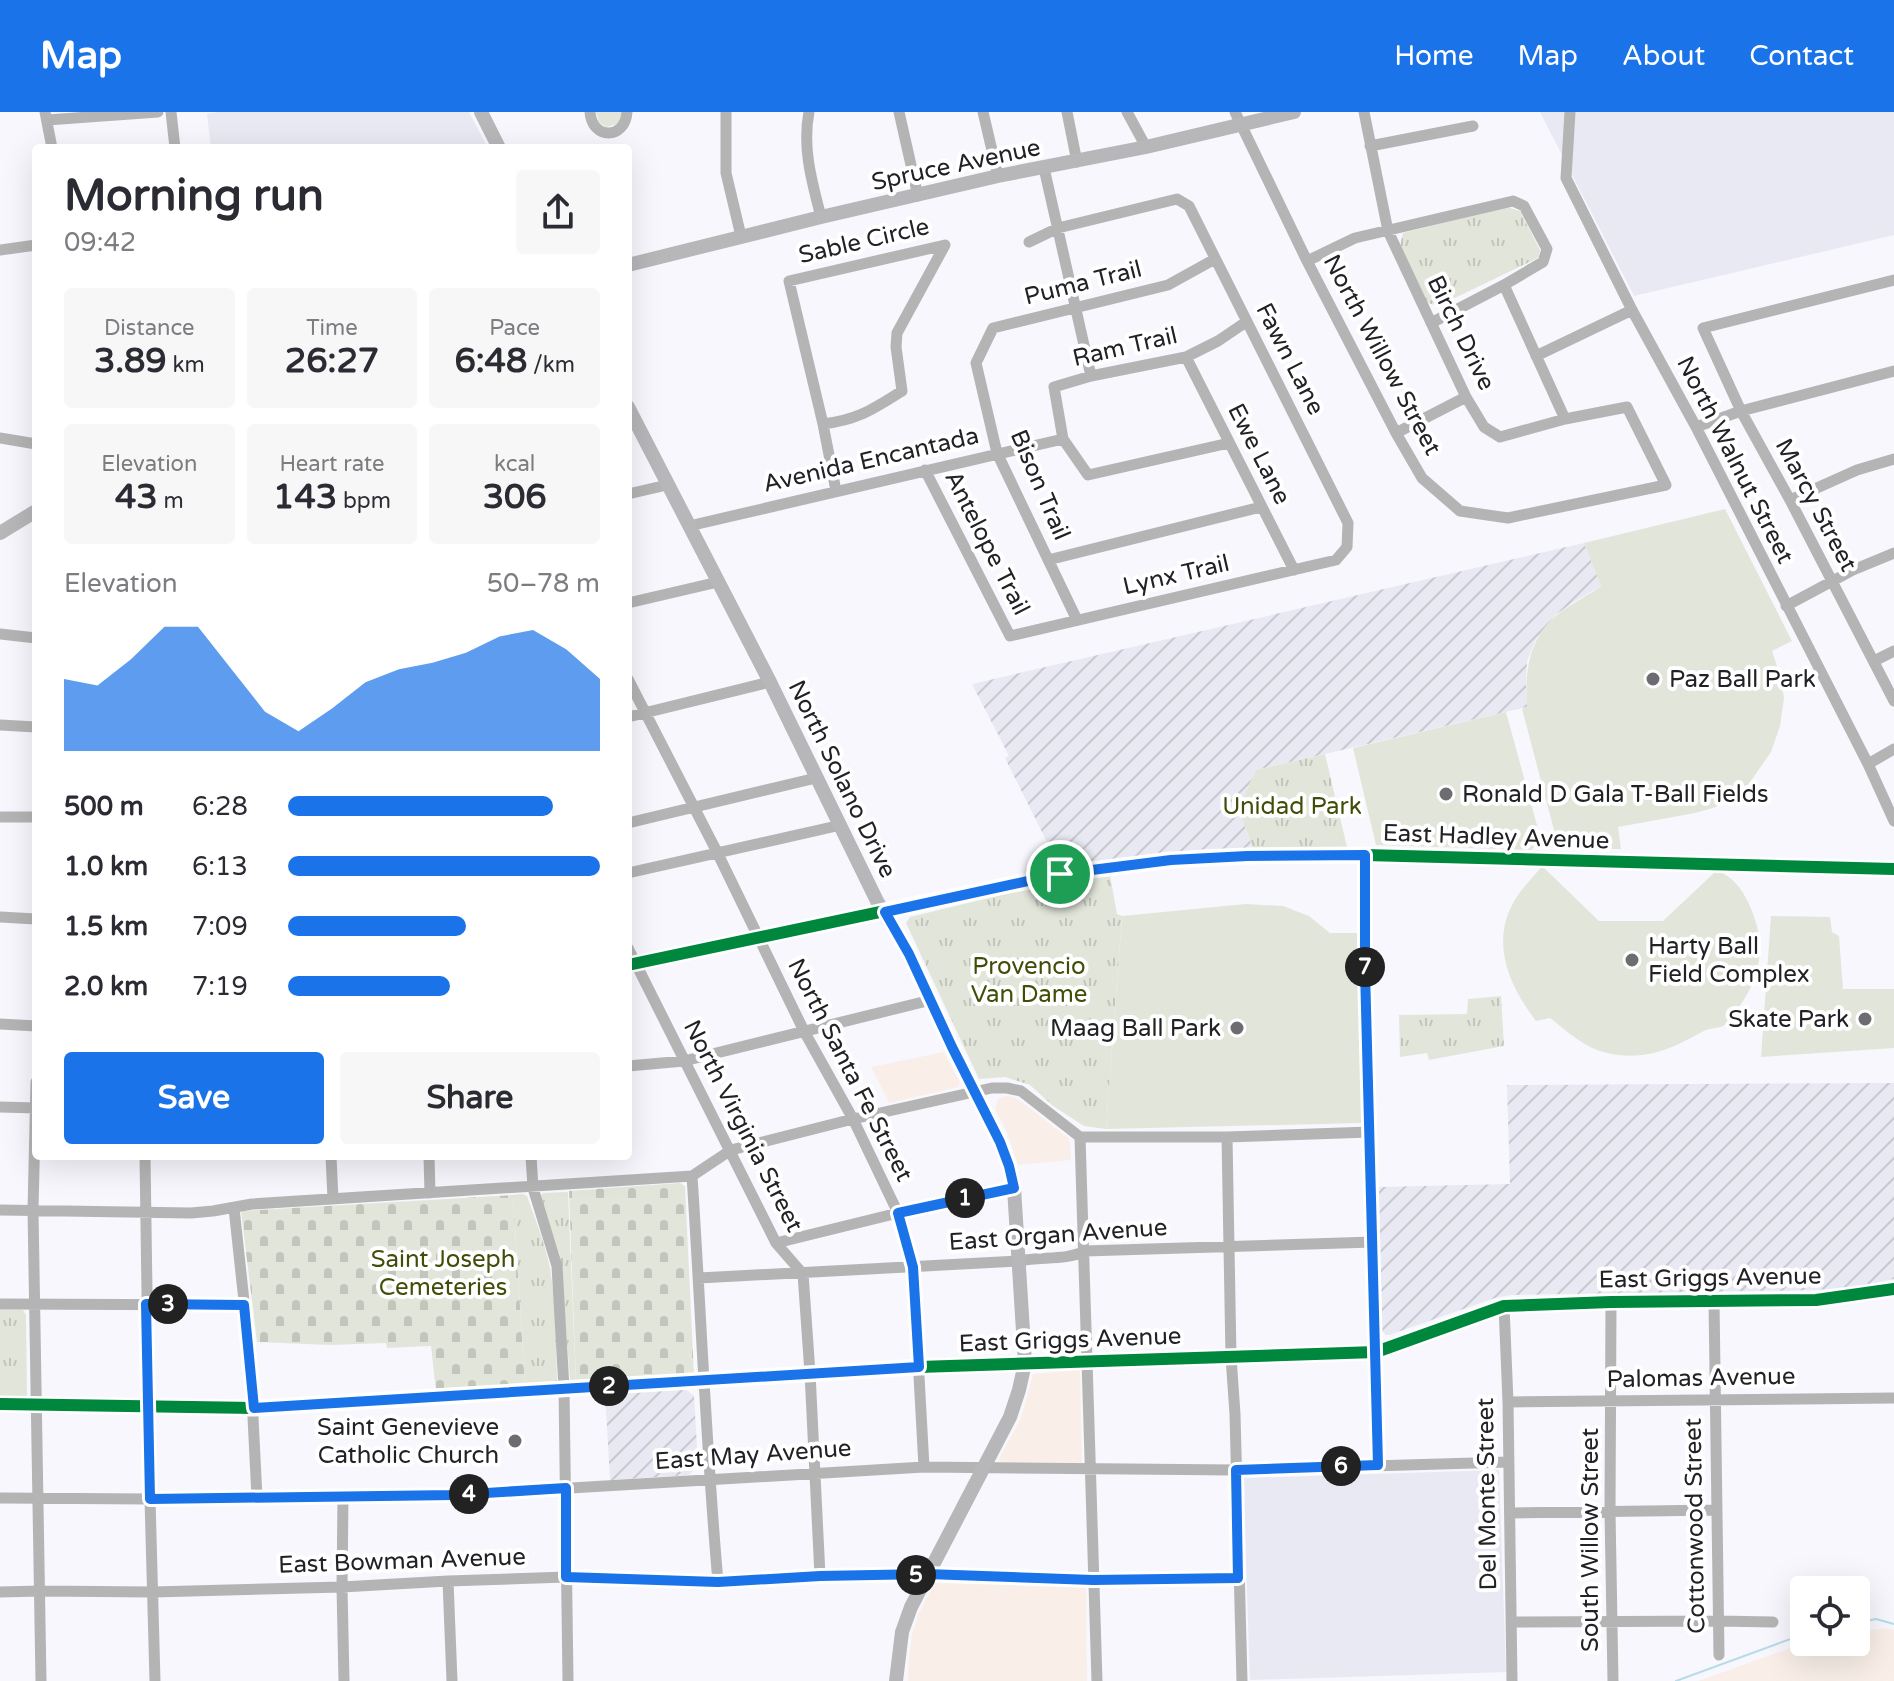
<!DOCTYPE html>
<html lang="en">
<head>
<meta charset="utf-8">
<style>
  :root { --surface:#fff; --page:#f7f7f7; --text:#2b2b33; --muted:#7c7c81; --accent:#1a73e8 }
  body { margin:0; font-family:"Varela Round",sans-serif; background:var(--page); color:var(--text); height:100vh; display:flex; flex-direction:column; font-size:30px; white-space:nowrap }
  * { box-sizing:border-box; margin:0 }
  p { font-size:26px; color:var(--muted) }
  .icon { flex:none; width:44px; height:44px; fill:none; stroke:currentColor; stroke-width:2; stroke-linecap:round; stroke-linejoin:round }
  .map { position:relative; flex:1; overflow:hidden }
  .sheet { position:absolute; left:32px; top:32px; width:600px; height:1016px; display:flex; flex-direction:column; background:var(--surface); border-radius:8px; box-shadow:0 8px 32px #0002 }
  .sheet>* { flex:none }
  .tools { position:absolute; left:1790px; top:1464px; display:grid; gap:16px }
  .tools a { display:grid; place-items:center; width:80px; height:80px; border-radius:8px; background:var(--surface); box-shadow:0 8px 32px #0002; font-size:40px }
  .pin { position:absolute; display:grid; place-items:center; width:68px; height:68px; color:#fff; margin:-34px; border:4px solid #fff; border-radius:50%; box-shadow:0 2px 8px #0007 }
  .km { position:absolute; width:40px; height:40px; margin:-20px; border-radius:50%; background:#222; color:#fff; font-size:22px; line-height:40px; text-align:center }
  .round { display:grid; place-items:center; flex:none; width:84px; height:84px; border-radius:8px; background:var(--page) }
  .overview { display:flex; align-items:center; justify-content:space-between; height:136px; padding:0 32px }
  h1 { font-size:44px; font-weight:700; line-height:60px }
  .stats { display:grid; grid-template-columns:repeat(3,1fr); gap:12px; height:136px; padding:8px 32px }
  .stats div { display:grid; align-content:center; border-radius:8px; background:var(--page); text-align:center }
  .stats b { font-size:34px; font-weight:700 }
  .stats small { font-size:22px; font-weight:400 }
  .stats p { font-size:22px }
  .chart { height:224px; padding:16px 32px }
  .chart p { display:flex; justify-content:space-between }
  .chart svg { width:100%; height:144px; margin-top:8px; fill:var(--accent); opacity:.7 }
  .cta { display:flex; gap:16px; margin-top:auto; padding:16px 32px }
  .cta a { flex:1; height:92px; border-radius:8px; background:var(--accent); color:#fff; font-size:32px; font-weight:700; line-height:92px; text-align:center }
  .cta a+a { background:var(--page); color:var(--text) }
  ul { padding:0 32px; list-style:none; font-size:26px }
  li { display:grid; grid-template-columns:128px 96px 1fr; align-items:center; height:60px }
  li i { height:20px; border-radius:10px; background:var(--accent) }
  header { display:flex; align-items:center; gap:48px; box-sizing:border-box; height:112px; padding:0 40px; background:var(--accent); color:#fff }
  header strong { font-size:38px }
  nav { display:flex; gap:44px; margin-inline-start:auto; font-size:28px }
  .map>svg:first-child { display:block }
</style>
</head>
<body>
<header>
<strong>Map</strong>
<nav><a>Home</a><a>Map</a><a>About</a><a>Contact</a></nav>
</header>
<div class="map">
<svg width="1894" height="1569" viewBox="0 0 1894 1569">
  <defs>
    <pattern id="industrial-furrows" width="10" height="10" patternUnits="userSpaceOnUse" patternTransform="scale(2)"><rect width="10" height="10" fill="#e9e9f3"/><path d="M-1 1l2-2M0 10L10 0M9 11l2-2" fill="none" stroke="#c8c8d0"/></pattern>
    <pattern id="cemetery-stones" width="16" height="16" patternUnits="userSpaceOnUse" patternTransform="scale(2)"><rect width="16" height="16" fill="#e2e6da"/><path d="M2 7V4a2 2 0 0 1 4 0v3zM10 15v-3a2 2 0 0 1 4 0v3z" fill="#c2c5bb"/></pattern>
    <pattern id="park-tufts" width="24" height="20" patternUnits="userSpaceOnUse" patternTransform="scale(2)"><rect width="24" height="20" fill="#e2e6da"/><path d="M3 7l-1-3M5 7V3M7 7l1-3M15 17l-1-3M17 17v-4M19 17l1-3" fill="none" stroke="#c2c5bb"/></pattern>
  </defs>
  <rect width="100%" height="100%" fill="#f7f7fd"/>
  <!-- commercial -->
  <path fill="#f9efe8" d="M 944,940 L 960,970 L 958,975 L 889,991 L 871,955 Z
    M 1005,984 L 1013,985 L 1022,990 L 1068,1026 L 1070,1031 L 1071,1048 L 1018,1053 L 1006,1018 L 995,997 L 998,987 Z
    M 1080,1258 L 1082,1351 L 1000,1351 L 999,1347 L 1021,1306 L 1033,1262 Z
    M 934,1471 L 1086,1475 L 1087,1569 L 908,1569 L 909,1545 L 912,1523 L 918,1503 Z
    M 1886,1516 L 1894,1518 L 1894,1569 L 1698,1569 L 1807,1530 L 1856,1530 L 1856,1520 Z"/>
  <!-- industrial -->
  <path fill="url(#industrial-furrows)" d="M 1584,431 L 1601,474 L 1577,488 L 1555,503 L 1536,527 L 1527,549 L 1526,575 L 1527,595 L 1256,658 L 1238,696 L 1253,736 L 1209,737 L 1161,741 L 1059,754 L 1005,646 L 1009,644 L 972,572 Z
    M 1894,971 L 1894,1167 L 1861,1174 L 1817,1178 L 1511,1183 L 1495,1186 L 1389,1223 L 1386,1223 L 1382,1219 L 1379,1075 L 1510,1072 L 1507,973 Z
    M 683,1275 L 694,1284 L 698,1353 L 689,1363 L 610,1368 L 605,1279 Z"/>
  <!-- built -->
  <path fill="#e9e9f3" d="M 219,0 L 469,0 L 488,36 L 211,36 L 207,2 Z
    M 1540,0 L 1894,0 L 1894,123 L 1634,184 Z
    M 1499,1358 L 1506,1560 L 1250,1568 L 1243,1366 Z"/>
  <!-- grass -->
  <path fill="#e2e6da" d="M 1725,397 L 1792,529 L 1772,539 L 1779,560 L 1784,586 L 1780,614 L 1771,640 L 1748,673 L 1716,695 L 1695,701 L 1618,715 L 1621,737 L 1559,737 L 1522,597 L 1527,595 C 1525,560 1528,526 1558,502 C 1571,492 1587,484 1601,474 L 1584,431 Z
    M 1506,600 L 1541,728 L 1531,738 L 1376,733 L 1353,636 Z
    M 1542,754 L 1599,809 L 1663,809 L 1716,759 C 1732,763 1742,777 1749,792 C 1766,829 1763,862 1739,895 C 1735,901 1730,911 1723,914 C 1716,917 1710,915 1700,921 C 1670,938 1643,949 1607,941 C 1585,936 1568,920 1550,906 L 1536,909 C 1508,872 1488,827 1518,783 C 1525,773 1534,764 1542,754 Z
    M 1246,792 L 1283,794 L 1309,804 L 1330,821 L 1359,821 L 1362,1011 L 1106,1017 L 1122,804 Z
    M 1771,804 L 1830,805 L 1832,820 L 1839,824 L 1843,877 L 1894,877 L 1894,936 L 1761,945 Z"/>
  <!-- cemetery -->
  <path fill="url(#cemetery-stones)" d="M 680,1071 L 685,1074 L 694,1264 L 576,1270 L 569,1079 Z
    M 513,1083 L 525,1274 L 436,1279 L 431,1234 L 387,1236 L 386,1231 L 330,1233 L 257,1230 L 241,1099 Z"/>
  <!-- park -->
  <path fill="url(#park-tufts)" d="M 596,0 L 622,0 L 621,11 L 606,15 L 599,10 Z
    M 1507,95 L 1520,99 L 1540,138 L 1538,146 L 1438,194 L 1425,190 L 1400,133 L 1403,121 Z
    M 1325,642 L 1347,735 L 1253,736 L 1238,696 L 1256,658 Z
    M 1110,763 L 1117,802 L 1122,804 L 1106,1017 L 1084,1014 L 1053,994 L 1030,973 L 1005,965 L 979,967 L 906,811 L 910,805 L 1001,783 Z
    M 1501,884 L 1504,934 L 1429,948 L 1427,941 L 1400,945 L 1399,903 L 1467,902 L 1468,887 Z
    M 568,1080 L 576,1271 L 572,1271 L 570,1267 L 560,1143 L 540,1085 L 543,1081 Z
    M 522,1082 L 527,1084 C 535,1107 545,1131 550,1156 C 556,1193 556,1231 557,1269 L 556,1272 L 525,1274 L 513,1083 Z
    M 0,1198 L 23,1198 L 26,1203 L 27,1284 L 23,1288 L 0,1288 Z"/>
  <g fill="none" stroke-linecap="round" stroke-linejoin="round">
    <!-- stream -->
    <path stroke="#b7dbe9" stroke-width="2" d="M 1856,1511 L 1876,1507 L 1894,1512
      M 1676,1569 L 1804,1522"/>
    <!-- minor -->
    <path stroke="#b5b4b5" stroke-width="11" d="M 45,0 L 52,36
      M 171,0 L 175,36
      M 590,0 C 592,28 625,28 627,0
      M 726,0 L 726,61 L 741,124
      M 809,0 C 802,36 812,70 821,105
      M 899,0 L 918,84
      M 983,0 L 998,64
      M 1067,0 L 1077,50
      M 1127,0 L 1146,35
      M 1235,0 L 1307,149 L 1396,321 L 1422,366 L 1460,399 L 1508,406 L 1666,373 L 1627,295 L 1565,307 L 1500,325 L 1484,315 L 1466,285 L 1388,119 L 1364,0
      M 1570,0 L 1566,66 L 1632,198 L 1696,315 L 1868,652 L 1894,709
      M 47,8 L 158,0
      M 1370,34 L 1473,14
      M 1044,56 L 1091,264
      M 945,133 L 897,221 L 896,235 L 902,279 C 873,297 858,308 823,312 L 789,169 Z
      M 0,138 L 36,133
      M 1307,149 L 1355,126 L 1513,89 L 1524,94 L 1547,137 L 1543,150 L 1504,173 L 1431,211
      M 1894,168 L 1703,216 L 1741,299 L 1790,388 L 1894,589
      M 1504,173 L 1565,307
      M 1536,244 L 1632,198
      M 1186,245 L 1294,458
      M 823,312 L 836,379
      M 1696,315 L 1741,299 L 1894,259
      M 1396,321 L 1466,285
      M 0,326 L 36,332
      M 1229,331 L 1088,363 L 1063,327 L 1054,275 L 1091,264 L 1186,245 L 1218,229 L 1246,210
      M 925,358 L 1010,524 L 1336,448 L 1347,435 L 1348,411 L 1189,94 L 1177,87 L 1058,116 L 1029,130
      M 628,382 L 667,373
      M 1790,388 L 1857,358 L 1894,347
      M 689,414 L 1063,327
      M 1048,448 L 1261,395
      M 628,491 L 718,470
      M 1786,494 L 1853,458 L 1894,441
      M 1077,508 L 997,341 L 976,251 L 993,216 L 1168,173 L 1215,147
      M 0,522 L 36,526
      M 1874,549 L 1894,539
      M 628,567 L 717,740 L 804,919 L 853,1007 L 898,1101 L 913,1155 L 924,1355
      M 628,605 L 770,570
      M 0,613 L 36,615
      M 1868,652 L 1894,637
      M 0,705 L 36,705
      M 628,711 L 816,666
      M 1365,743 L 1365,858 L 1378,1353
      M 628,761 L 841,713
      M 0,805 L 36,807
      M 628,836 L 776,1131 L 803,1162 L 810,1261 L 820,1464
      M 628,853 L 1060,762 L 1171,748 L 1247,744 L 1365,743 L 1894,757
      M 0,912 L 36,914
      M 628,954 L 684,949 L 931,888
      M 36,970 L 33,1098 L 41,1569
      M 0,995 L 36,996
      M 1080,1025 L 1097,1569
      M 1227,1025 L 1231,1245 L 1235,1302 L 1242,1569
      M 145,1044 L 150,1387 L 155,1569
      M 331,1044 L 333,1087
      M 429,1044 L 430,1081
      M 531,1044 L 533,1076 L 557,1154 L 564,1276 L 568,1569
      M 692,1064 C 701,1200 706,1335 718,1470
      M 234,1096 L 250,1245 L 257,1386
      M 0,1098 L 191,1101 L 213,1099 L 252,1092 L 692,1064 L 731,1038 L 853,1007 L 992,976 L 1007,976 L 1021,979 L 1080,1025 L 1227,1025 L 1370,1020
      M 776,1131 L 898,1101 L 1014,1076
      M 699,1166 L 1019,1149 C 1041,1144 1065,1149 1085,1139 L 1373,1130
      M 1714,1189 L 1719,1543
      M 1611,1190 L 1610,1399 L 1613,1569
      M 0,1192 L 244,1193
      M 1504,1194 L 1508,1290 L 1512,1569
      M 1508,1290 L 1894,1286
      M 0,1292 L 254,1296 L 919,1255 L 1376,1240 L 1504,1194 L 1611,1190 L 1816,1188 L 1894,1177
      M 343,1385 L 342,1475 L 344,1569
      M 0,1386 L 150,1387 L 454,1383 L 924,1355 L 1236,1358 L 1508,1350
      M 1510,1401 L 1716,1398
      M 448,1469 L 452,1569
      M 0,1480 L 40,1479 L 153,1480 L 342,1475 L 448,1469 L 566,1465 L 718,1470 L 820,1464 L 927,1462 L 1093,1468 L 1238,1466
      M 1511,1510 L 1718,1509 L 1773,1510"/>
    <!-- major -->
    <path stroke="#b7b6b9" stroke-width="14" d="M 481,0 L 499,36
      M 628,153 L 821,105 L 998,64 L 1146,35 L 1294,0
      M 628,295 L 770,570 L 877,789 L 909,842 L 952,935 L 1000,1030 L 1009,1054 L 1014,1076 L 1025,1251 L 1019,1278 L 1010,1305 L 911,1495 L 902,1520 L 896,1569
      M 0,421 L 36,399"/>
    <!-- cycleway casing -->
    <g stroke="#fff" stroke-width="17">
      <path id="cycleway" d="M 628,853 L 1060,762 L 1171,748 L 1247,744 L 1365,743 L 1894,757
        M 0,1292 L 254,1296 L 919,1255 L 1376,1240 L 1504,1194 L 1611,1190 L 1816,1188 L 1894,1177"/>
    </g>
    <!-- cycleway -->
    <use href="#cycleway" stroke="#00873e" stroke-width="12"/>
  </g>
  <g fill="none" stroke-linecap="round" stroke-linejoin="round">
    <!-- route casing -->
    <g stroke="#fff" stroke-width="16">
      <path id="route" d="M 1365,743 L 1365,858 L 1378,1353 L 1236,1358 L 1238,1466 L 1093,1468 L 927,1462 L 820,1464 L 718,1470 L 566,1465 L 566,1376 L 454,1383 L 150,1387 L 146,1192 L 244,1193 L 254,1296 L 919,1255 L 913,1155 L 898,1101 L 1014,1076 L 1009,1054 L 1000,1030 L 952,935 L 909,842 L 885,800 L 1060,762 L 1171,748 L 1247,744 Z"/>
    </g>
    <!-- route -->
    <use href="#route" stroke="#1a73e8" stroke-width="10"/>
  </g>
  <!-- markers -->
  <g fill="#6d6d71" stroke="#fff" stroke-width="3">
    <circle cx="1653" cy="567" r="8"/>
    <circle cx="1446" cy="682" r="8"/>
    <circle cx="1632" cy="848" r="8"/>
    <circle cx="1865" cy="907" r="8"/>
    <circle cx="1237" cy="916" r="8"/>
    <circle cx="515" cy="1329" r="8"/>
  </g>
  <g text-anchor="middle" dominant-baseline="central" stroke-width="8" stroke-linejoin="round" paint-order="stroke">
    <!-- street labels -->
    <g font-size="24" fill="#222226" stroke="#fff">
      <text transform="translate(956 53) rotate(-12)">Spruce Avenue</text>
      <text transform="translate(864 129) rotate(-13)">Sable Circle</text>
      <text transform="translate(1083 171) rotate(-14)">Puma Trail</text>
      <text transform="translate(1461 221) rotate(64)">Birch Drive</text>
      <text transform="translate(1125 235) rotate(-13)">Ram Trail</text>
      <text transform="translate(1382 243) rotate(62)">North Willow Street</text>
      <text transform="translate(1290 247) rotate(63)">Fawn Lane</text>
      <text transform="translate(1259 342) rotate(63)">Ewe Lane</text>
      <text transform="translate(871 348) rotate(-13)">Avenida Encantada</text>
      <text transform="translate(1735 348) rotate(63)">North Walnut Street</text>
      <text transform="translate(1040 373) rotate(67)">Bison Trail</text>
      <text transform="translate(1816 393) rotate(62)">Marcy Street</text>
      <text transform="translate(987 431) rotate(63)">Antelope Trail</text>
      <text transform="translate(1176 463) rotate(-13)">Lynx Trail</text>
      <text transform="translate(842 667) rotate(64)">North Solano Drive</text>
      <text transform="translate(1496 725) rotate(2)">East Hadley Avenue</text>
      <text transform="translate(850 958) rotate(63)">North Santa Fe Street</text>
      <text transform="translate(743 1014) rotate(63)">North Virginia Street</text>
      <text transform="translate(1058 1123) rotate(-4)">East Organ Avenue</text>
      <text transform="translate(1710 1166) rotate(-1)">East Griggs Avenue</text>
      <text transform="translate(1070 1228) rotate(-2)">East Griggs Avenue</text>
      <text transform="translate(1701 1266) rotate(-1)">Palomas Avenue</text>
      <text transform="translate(753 1343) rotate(-4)">East May Avenue</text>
      <text transform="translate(1487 1382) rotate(-91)">Del Monte Street</text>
      <text transform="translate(1695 1414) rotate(-91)">Cottonwood Street</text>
      <text transform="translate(1590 1428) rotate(-90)">South Willow Street</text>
      <text transform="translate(402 1449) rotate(-2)">East Bowman Avenue</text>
    </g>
    <!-- poi labels -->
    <g font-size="24" fill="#222226" stroke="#fff" text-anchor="start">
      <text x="1669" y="567">Paz Ball Park</text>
      <text x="1462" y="682">Ronald D Gala T-Ball Fields</text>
      <text x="1648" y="834">Harty Ball<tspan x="1648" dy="28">Field Complex</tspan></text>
      <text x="1849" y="907" text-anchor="end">Skate Park</text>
      <text x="1221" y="916" text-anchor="end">Maag Ball Park</text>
      <text x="499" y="1315" text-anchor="end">Saint Genevieve<tspan x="499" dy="28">Catholic Church</tspan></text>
    </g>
    <!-- park labels -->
    <g font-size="24" fill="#414e09" stroke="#fff">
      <text x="1292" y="694">Unidad Park</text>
      <text x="1029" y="854">Provencio<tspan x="1029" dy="28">Van Dame</tspan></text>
      <text x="443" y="1147">Saint Joseph<tspan x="443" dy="28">Cemeteries</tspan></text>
    </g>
  </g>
</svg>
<div class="tools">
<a><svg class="icon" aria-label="locate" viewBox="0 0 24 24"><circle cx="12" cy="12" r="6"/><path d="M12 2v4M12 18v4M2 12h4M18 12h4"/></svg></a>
</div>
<div class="pin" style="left:1060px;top:762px;background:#1e9e55"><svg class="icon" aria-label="arrive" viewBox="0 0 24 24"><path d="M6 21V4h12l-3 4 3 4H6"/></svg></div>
<b class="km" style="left:965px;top:1086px">1</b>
<b class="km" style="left:609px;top:1274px">2</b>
<b class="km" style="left:168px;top:1192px">3</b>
<b class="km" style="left:469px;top:1382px">4</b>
<b class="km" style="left:916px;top:1463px">5</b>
<b class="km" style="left:1341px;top:1354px">6</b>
<b class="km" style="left:1365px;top:855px">7</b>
<section class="sheet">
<div class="overview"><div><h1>Morning run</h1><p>09:42</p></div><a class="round"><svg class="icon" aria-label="share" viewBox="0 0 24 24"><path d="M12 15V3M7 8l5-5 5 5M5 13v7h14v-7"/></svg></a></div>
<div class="stats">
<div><p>Distance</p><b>3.89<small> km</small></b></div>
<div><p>Time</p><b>26:27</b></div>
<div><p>Pace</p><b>6:48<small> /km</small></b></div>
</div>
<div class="stats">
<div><p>Elevation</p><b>43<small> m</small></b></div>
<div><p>Heart rate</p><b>143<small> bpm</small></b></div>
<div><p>kcal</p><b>306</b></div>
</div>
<div class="chart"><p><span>Elevation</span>50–78 m</p>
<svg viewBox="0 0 160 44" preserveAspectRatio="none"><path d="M0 44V22L10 24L20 16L30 6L40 6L50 19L60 32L70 38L80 31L90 23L100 19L110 17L120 14L130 9L140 7L150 13L160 22V44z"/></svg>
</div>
<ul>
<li><b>500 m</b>6:28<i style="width:85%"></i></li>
<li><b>1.0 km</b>6:13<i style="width:100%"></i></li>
<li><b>1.5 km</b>7:09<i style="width:57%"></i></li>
<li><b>2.0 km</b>7:19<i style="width:52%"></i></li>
</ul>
<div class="cta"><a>Save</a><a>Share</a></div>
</section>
</div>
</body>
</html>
